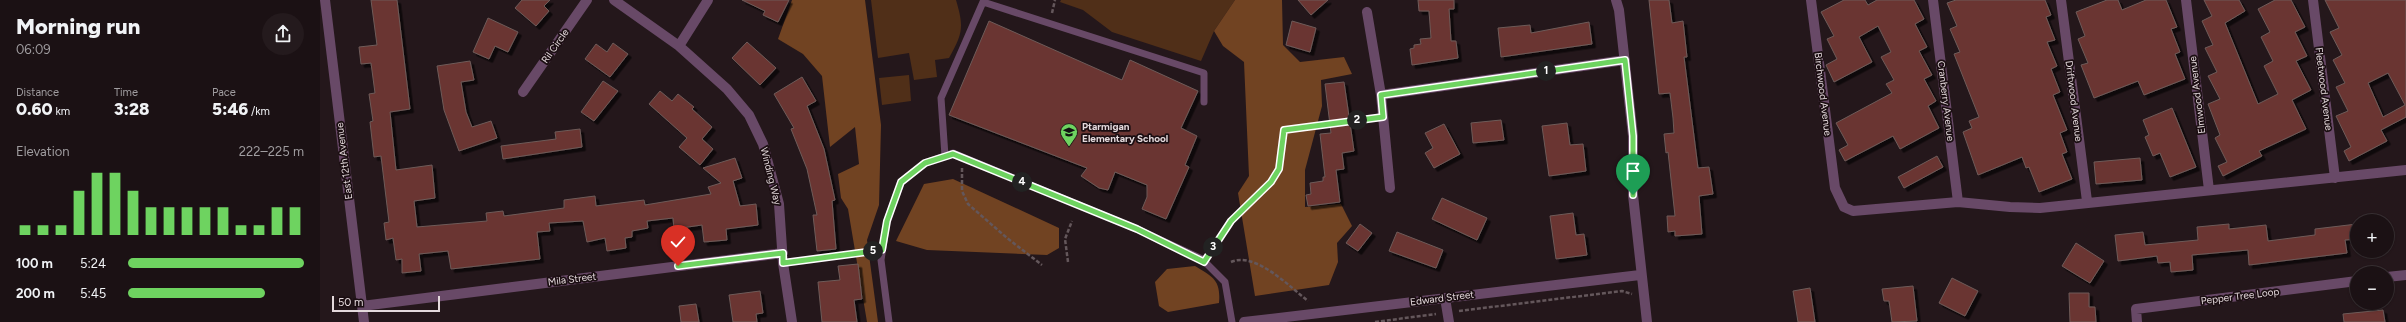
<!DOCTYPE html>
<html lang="en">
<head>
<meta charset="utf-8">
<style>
  :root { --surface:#1b1114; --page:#241a1d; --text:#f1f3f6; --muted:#a09da0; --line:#393134; --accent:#6ed360 }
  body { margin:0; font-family:Figtree,sans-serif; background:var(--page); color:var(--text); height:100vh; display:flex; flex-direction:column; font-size:15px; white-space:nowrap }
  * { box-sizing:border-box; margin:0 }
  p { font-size:13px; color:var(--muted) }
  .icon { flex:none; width:22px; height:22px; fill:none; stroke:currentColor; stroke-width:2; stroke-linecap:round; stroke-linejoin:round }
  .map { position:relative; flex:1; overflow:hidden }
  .panel { display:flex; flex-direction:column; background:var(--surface); width:320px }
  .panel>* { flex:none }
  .buttons { position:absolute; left:2030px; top:214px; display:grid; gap:8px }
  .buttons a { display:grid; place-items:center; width:44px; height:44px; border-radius:50%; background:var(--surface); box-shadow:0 1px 3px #0004,0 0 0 1px var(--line); font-size:20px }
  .scale { position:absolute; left:12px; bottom:10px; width:108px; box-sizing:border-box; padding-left:4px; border:2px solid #e4d9dc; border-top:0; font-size:11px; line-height:14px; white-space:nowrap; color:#e4d9dc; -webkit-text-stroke:3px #1b0e12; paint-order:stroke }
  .pin { position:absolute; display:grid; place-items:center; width:34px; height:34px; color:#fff; margin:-41px -17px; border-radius:50% 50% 50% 0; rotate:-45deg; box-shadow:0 0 4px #0007 }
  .pin .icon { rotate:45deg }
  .km { position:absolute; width:20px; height:20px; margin:-10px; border-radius:50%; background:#222; color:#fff; font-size:11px; line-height:20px; text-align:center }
  .round { display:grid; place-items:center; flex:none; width:42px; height:42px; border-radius:21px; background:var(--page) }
  .summary { display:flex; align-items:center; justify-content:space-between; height:68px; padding:0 16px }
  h1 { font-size:22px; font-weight:800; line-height:30px }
  .figures { display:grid; grid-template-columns:repeat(3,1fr); gap:6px; height:68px; padding:4px 16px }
  .figures div { display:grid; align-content:center }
  .figures b { font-size:17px; font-weight:800 }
  .figures small { font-size:11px; font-weight:400 }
  .figures p { font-size:11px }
  .chart { height:112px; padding:8px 16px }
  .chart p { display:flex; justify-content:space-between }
  .chart svg { width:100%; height:72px; margin-top:4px; stroke:var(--accent); stroke-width:6 }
  ul { padding:0 16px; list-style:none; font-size:13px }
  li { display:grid; grid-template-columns:64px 48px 1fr; align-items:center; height:30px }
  li i { height:10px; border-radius:5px; background:var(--accent) }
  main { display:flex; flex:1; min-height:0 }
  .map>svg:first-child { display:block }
</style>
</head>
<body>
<main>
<section class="panel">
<div class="summary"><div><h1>Morning run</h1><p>06:09</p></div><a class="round"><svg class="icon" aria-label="share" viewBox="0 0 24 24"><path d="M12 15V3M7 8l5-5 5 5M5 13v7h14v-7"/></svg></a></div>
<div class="figures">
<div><p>Distance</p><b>0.60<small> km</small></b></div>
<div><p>Time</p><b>3:28</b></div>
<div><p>Pace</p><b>5:46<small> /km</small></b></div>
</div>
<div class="chart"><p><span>Elevation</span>222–225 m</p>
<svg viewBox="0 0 160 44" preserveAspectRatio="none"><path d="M5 44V38M15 44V38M25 44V38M35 44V17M45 44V6M55 44V6M65 44V17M75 44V27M85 44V27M95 44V27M105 44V27M115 44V27M125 44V38M135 44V38M145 44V27M155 44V27"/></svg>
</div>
<ul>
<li><b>100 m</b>5:24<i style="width:100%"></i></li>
<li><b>200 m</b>5:45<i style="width:78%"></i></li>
</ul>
</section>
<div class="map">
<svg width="2086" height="322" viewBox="0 0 2086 322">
  <defs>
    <filter id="shadow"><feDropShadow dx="3.5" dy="3.5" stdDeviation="0" flood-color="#0009"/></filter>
  </defs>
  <rect width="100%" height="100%" fill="#24171b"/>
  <!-- green -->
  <path fill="#502f18" d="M 551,0 L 636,0 C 644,27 643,33 629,58 L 615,60 L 617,77 L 594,80 L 589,53 L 558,58 Z
    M 741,0 L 915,0 L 894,31 L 881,61 L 792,32 L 763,10 L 740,2 Z
    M 589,75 L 591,101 L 562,105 L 559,78 Z"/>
  <!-- forest -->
  <path fill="#714322" d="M 472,0 L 545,0 L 561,125 L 559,205 L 547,240 L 558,322 L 547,322 L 528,209 L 521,198 L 518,174 L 539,164 L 535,127 L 510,147 L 502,76 L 483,54 L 458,39 Z
    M 915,0 L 962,0 L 963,45 L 980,62 L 1024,57 L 1032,74 L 1001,80 L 1002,106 L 985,170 L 985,207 L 1021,204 L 1032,226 L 1017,243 L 1018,262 L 1009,285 L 935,296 L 918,193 L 929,176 L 924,62 L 903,46 L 894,31 Z
    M 633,179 L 739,228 L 739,248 L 727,255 L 607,250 L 576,241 L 604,184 Z
    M 875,266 C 893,277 901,280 899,303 L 848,312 L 839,306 L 835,282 L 847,269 Z"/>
  <!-- building -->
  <path fill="#6b3430" stroke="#6e5b59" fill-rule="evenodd" filter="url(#shadow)" d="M 51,0 L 77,0 L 90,109 L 70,112 L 76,170 L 112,165 L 115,198 L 94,201 L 97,227 L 167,221 L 166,213 L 183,211 L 184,216 L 244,208 L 244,200 L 275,196 L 276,206 L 324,200 L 325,205 L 391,194 L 388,187 L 401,183 L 383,168 L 415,158 L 422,178 L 413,181 L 420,206 L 436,204 L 438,225 L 406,229 L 407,240 L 384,242 L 382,225 L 354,229 L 353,218 L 327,221 L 328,228 L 312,231 L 312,237 L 305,238 L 306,248 L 287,251 L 285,238 L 267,242 L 263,221 L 229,223 L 230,231 L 217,232 L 220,259 L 131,269 L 128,251 L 99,254 L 101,271 L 82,273 L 82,259 L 76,260 L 73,238 L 66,240 L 64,223 L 69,222 L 61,156 L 54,157 L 50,122 L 53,121 L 49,94 L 55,93 L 51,63 L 41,64 L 39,47 L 57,45 Z
    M 202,0 L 230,0 L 224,6 L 229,11 L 216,26 L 195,8 Z
    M 422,0 L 469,0 L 458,22 L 443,15 L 445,11 Z
    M 978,0 L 1008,0 L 991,15 Z
    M 1098,0 L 1134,0 L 1134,9 L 1129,9 L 1131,41 L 1136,41 L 1138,58 L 1092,65 L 1090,49 L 1094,48 L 1094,45 L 1101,44 L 1100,39 L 1111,38 L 1109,11 L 1099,11 Z
    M 1329,0 L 1349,0 L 1352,23 L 1363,21 L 1367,57 L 1364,57 L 1378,168 L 1389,167 L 1393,194 L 1379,196 L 1382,234 L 1355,236 L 1355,231 L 1348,232 L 1347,216 L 1355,216 L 1348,152 L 1346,153 L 1344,134 L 1354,133 L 1353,118 L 1350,93 L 1339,94 Z
    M 1524,0 L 1545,0 L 1548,5 L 1557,0 L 1594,0 L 1604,19 L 1595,24 L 1607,47 L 1599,51 L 1612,75 L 1604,79 L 1616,101 L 1608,106 L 1619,128 L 1580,149 L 1573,136 L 1525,161 L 1519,150 L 1528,145 L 1516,123 L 1572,93 L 1566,84 L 1574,80 L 1561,57 L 1571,52 L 1558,26 L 1539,37 L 1552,62 L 1514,82 L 1506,65 L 1517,59 L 1507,39 L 1514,36 L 1501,12 Z
    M 1636,0 L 1725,0 L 1731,15 L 1726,17 L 1735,40 L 1727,42 L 1737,66 L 1731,69 L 1740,92 L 1733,95 L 1747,130 L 1740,133 L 1747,152 L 1742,154 L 1752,179 L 1719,192 L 1709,167 L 1706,168 L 1702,157 L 1658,175 L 1643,132 L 1652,128 L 1649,121 L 1659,117 L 1634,54 L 1640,52 L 1630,29 L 1637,26 L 1627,3 Z
    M 1787,0 L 1798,0 L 1802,10 L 1826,0 L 1846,0 L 1857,27 L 1851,29 L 1860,52 L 1855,54 L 1865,79 L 1824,95 L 1818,81 L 1774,98 L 1761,65 L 1768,63 L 1758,39 L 1765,36 L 1756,12 Z
    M 1884,0 L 1919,0 L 1925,11 L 1905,23 L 1938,104 L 1958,94 L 1944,66 L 1953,61 L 1941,37 L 1950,32 L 1938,9 L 1955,0 L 1971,0 L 1985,27 L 1975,32 L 1987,56 L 1976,61 L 1991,90 L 1972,100 L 1986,129 L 1939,151 L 1942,156 L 1903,176 L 1898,166 L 1907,162 L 1895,138 L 1900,135 L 1888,104 L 1900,99 L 1888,76 L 1897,72 L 1885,48 L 1893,45 L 1882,21 L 1892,16 Z
    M 2005,0 L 2086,0 L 2086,117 L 2061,130 L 2067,141 L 2029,161 L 2024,151 L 2031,147 L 2016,116 L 2028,111 L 2016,87 L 2025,83 L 2013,60 L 2022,55 L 2010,32 L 2019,28 ZM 2068,73 L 2085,105 L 2063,117 L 2048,83 Z
    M 168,18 L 198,32 L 188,52 L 175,46 L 169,59 L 153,52 Z
    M 669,21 L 802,80 L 810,60 L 878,91 L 861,128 L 877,136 L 865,165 L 869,167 L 846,219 L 822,209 L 827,197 L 827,185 L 795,172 L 788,190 L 779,188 L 761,176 L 767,168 L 629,115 Z
    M 972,21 L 996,28 L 990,52 L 966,45 Z
    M 1269,22 L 1272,44 L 1181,57 L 1178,28 L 1210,25 L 1211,33 Z
    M 427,42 L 456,68 L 440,85 L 412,58 Z
    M 293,43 L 308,54 L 290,77 L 265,59 L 276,44 L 287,52 Z
    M 150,61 L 154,80 L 141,82 L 146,112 L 152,127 L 171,121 L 177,138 L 139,151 L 124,110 L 117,66 Z
    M 482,77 L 496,101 L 487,106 L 504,149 L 515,200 L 512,201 L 516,249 L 497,251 L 493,215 L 497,215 L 487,169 L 471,129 L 474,128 L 454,94 Z
    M 283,81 L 298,91 L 274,121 L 261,112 Z
    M 1024,82 L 1034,151 L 1022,153 L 1024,169 L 1016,170 L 1020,202 L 988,206 L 986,195 L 991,194 L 990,183 L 1003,181 L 1003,177 L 1005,177 L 1000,134 L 1011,133 L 1005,84 Z
    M 340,91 L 352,101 L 358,94 L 374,107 L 372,109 L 392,127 L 382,139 L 393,149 L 380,165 L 359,147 L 367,138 L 329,104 Z
    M 1852,108 L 1876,167 L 1850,177 L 1840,153 L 1833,156 L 1825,137 L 1829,135 L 1823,120 Z
    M 1181,120 L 1184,140 L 1153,143 L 1151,123 Z
    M 1247,123 L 1250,145 L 1263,144 L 1266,171 L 1229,176 L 1222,126 Z
    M 1124,124 L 1140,154 L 1114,168 L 1105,153 L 1113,148 L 1105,133 Z
    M 260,129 L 262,147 L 183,159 L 181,146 L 236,139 L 235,132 Z
    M 1617,156 L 1623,167 L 1584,188 L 1578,177 Z
    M 1820,158 L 1822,180 L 1776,184 L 1774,162 Z
    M 1122,198 L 1167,218 L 1157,240 L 1112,219 Z
    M 1253,213 L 1256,235 L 1264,234 L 1267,255 L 1236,259 L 1230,216 Z
    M 1040,224 L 1052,233 L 1038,251 L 1026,243 Z
    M 1909,224 L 1909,229 L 1946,225 L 1948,241 L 1995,235 L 1995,229 L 2037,224 L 2037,239 L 2025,240 L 2027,253 L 1929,265 L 1928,250 L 1872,255 L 1873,270 L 1851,272 L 1850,262 L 1838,263 L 1837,256 L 1798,261 L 1795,235 L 1823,232 L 1825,245 L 1878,240 L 1877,227 Z
    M 1077,232 L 1123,250 L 1116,268 L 1069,251 Z
    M 1756,243 L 1784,261 L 1770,283 L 1742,266 Z
    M 538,264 L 542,299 L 534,300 L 537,322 L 502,322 L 498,282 L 520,280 L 518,266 Z
    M 1632,278 L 1658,291 L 1645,316 L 1619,303 Z
    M 1593,286 L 1597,321 L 1572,322 L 1569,301 L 1564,301 L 1562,289 Z
    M 1490,288 L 1495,322 L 1478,322 L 1473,291 Z
    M 440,291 L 443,313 L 436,314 L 437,322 L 413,322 L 409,295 Z
    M 1749,293 L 1769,293 L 1769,307 L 1775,307 L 1776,322 L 1750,322 Z
    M 376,304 L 379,322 L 361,322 L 359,306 Z
    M 2063,310 L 2065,322 L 2024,322 L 2023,314 Z"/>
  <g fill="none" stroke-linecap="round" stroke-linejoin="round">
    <!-- path -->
    <path stroke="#64575b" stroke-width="2.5" stroke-dasharray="4 2" stroke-linecap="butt" d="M 732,13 L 735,0
      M 642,168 L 642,191 L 648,204 L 687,238 L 722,265
      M 890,253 L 911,221 L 951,182 L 959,169 L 964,130 L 1052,118
      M 474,262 L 552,251
      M 748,262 L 745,239 L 752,221
      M 911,262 C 935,251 970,287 988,301
      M 1139,311 L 1302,291 L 1312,294
      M 1055,322 L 1116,314"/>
    <!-- service -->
    <path stroke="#684967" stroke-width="7" d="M 625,156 L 621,98 L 663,2 L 884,73 L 884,102
      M 569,322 L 561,260 L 567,221 L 581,182 L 605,163 L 633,153 L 817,229 L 882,259 L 905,282 L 912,322"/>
    <!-- minor -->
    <path stroke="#684967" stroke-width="10" d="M 5,0 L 44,322
      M 294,0 L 359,46 L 407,89 L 429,115 L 443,144 L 459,204 L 463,263 L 472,322
      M 1296,0 L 1299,10 L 1313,136 L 1313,195 L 1327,322
      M 1491,0 L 1515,188 L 1524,207 L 1533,211 L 1638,202 L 1690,207 L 1720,208 L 2086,170
      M 1613,0 L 1638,202
      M 1741,0 L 1767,201
      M 1866,0 L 1889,190
      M 1993,0 L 2015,178
      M 1047,12 L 1061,95 L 1070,188
      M 359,46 L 388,0
      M 203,92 L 267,0
      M 1061,95 L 1305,60
      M 2067,277 L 2086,275
      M 1125,298 L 1129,322
      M 42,306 L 463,253
      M 924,322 L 1320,275
      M 1817,322 L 1816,309 L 2037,281"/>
  </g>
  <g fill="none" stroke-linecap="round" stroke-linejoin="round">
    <!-- route casing -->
    <g stroke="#fff" stroke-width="8">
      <path id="route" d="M 358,266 L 463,253 L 463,263 L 562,250 L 567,221 L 581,182 L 605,163 L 633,154 L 817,229 L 884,262 L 911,221 L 951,182 L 959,169 L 964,130 L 1063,117 L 1061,95 L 1305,60 L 1313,136 L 1313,195"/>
    </g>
    <!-- route -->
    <use href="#route" stroke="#6ed360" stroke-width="5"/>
  </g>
  <!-- icons -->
  <defs>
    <g id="school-pin" transform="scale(0.9)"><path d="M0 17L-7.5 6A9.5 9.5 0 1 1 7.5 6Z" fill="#6ed360" stroke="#1b0e12"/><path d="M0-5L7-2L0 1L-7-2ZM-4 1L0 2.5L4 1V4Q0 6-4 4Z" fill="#111"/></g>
  </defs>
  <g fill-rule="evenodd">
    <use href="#school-pin" x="749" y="132"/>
  </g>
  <g text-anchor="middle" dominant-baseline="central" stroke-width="3.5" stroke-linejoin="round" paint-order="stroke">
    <!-- street labels -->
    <g font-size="10" fill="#e4d9dc" stroke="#1b0e12">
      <text transform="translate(235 46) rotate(-55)">Ril Circle</text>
      <text transform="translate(2004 89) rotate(83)">Fleetwood Avenue</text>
      <text transform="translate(1503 94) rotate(83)">Birchwood Avenue</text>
      <text transform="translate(1877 95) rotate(-97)">Elmwood Avenue</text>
      <text transform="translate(1626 101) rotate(83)">Cranberry Avenue</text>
      <text transform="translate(1754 101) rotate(83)">Driftwood Avenue</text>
      <text transform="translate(24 161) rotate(-97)">East 12th Avenue</text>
      <text transform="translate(451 176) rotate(76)">Winding Way</text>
      <text transform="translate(252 279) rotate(-7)">Mila Street</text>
      <text transform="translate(1920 296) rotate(-7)">Pepper Tree Loop</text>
      <text transform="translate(1122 298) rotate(-7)">Edward Street</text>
    </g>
    <!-- poi labels -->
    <g font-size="10" font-weight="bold" fill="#e4d9dc" stroke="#1b0e12" text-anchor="start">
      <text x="762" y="126">Ptarmigan<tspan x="762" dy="12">Elementary School</tspan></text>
    </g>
  </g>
</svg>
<div class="buttons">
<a>+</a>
<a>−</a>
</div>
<div class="scale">50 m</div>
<div class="pin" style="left:1313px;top:195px;background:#1e9e55"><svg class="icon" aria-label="arrive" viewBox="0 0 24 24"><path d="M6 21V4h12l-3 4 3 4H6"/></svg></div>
<div class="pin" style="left:358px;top:266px;background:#d93025"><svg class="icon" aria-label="check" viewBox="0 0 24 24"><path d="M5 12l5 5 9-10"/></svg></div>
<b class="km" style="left:1226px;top:71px">1</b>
<b class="km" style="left:1037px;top:120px">2</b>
<b class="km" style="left:893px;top:247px">3</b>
<b class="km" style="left:702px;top:182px">4</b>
<b class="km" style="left:553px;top:251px">5</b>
</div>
</main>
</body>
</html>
